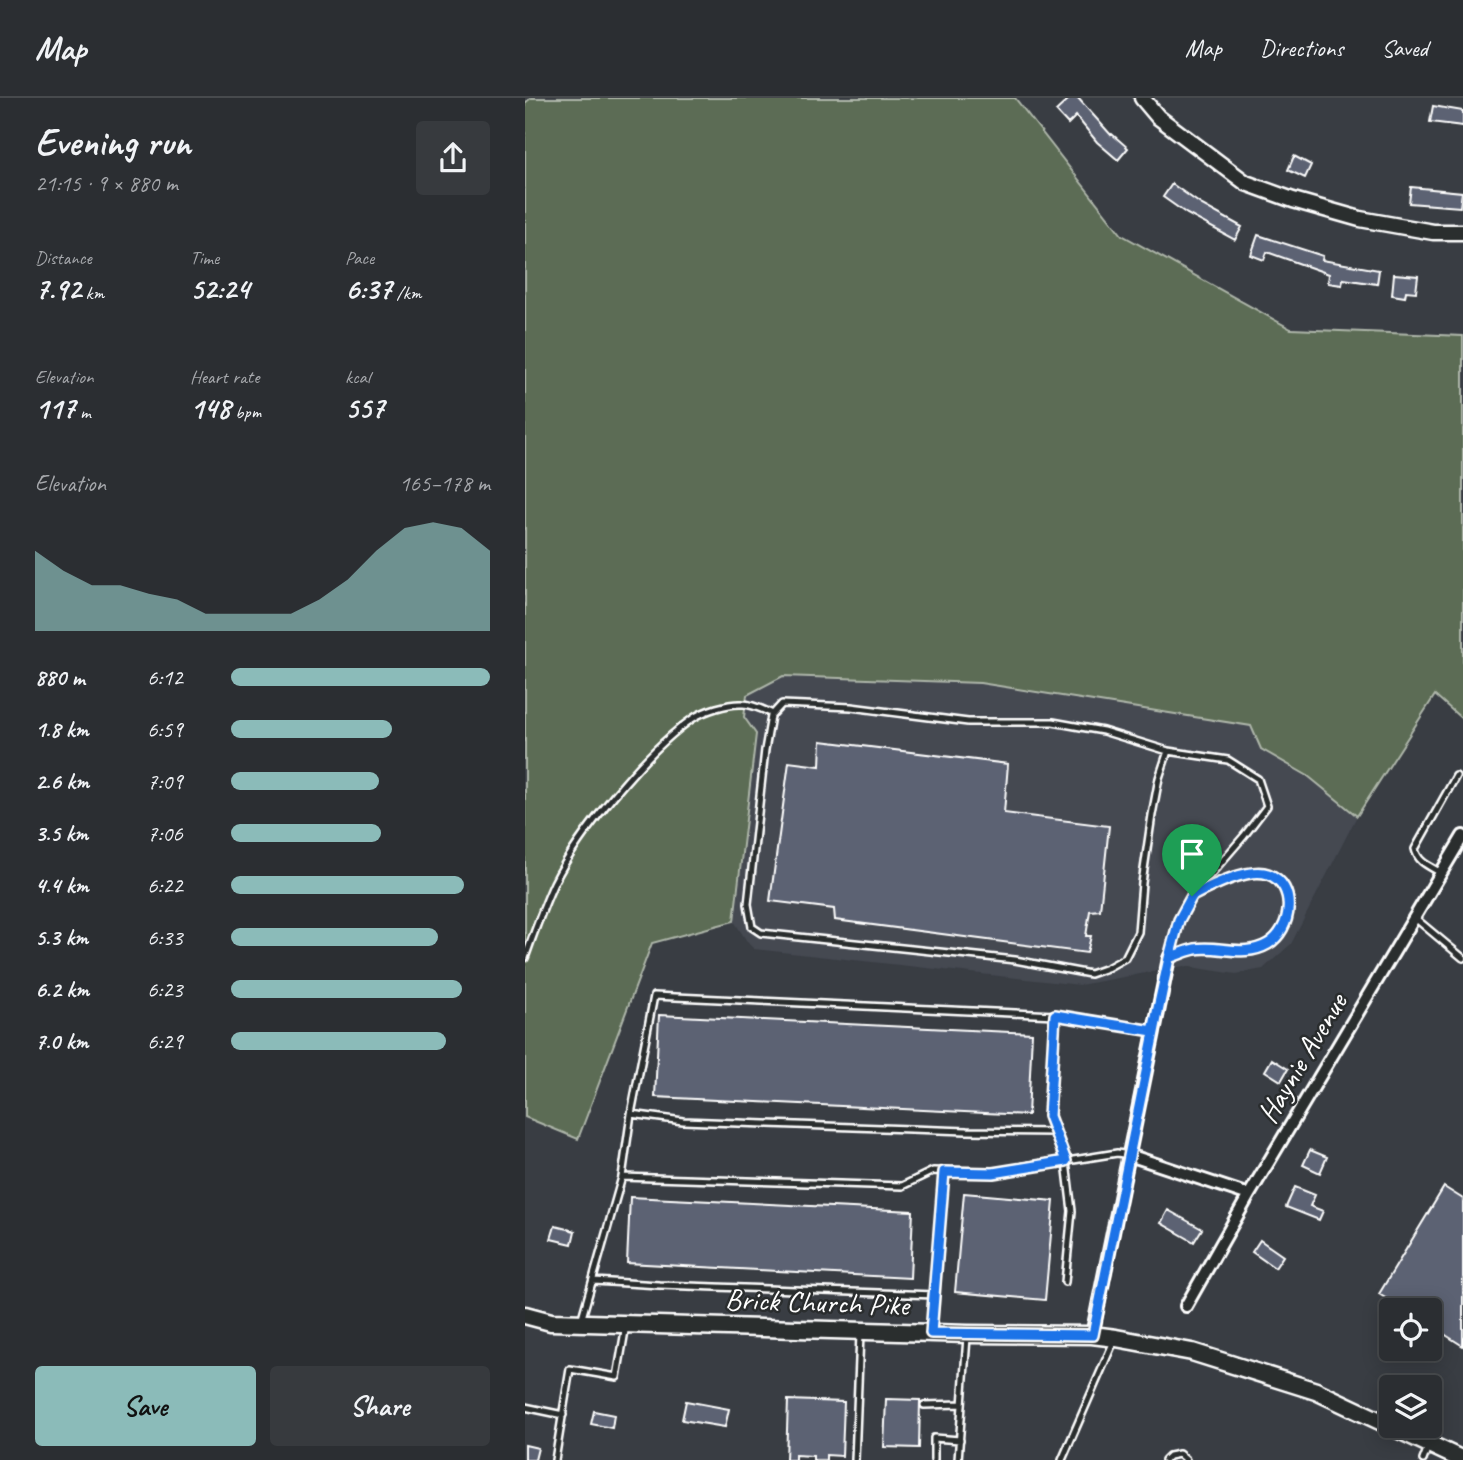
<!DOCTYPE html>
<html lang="en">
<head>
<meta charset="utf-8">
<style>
  :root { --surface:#2b2e32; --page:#373a3e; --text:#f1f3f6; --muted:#a6a8ac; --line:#474a4d; --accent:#8bbbb9 }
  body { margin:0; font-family:Caveat,sans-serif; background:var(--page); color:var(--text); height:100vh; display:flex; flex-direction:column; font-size:26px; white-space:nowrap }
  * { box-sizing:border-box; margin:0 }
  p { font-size:23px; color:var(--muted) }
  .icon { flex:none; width:38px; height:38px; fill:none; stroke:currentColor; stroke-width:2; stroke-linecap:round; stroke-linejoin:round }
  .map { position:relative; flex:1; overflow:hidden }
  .drawer { display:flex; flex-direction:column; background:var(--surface); width:525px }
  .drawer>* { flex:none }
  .controls { position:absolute; left:854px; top:1200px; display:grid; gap:14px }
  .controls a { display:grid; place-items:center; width:63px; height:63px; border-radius:7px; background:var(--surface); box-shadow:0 4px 18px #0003,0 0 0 2px var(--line); font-size:35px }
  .pin { position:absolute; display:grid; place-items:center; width:60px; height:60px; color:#fff; margin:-72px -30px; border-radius:50% 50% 50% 0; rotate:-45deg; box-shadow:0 0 7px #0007 }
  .pin .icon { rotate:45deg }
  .round { display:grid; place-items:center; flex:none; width:74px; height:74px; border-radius:7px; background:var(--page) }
  .head { display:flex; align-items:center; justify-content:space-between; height:119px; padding:0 35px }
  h1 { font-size:38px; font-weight:600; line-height:52px }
  .figures { display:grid; grid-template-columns:repeat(3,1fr); gap:10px; height:119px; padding:7px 35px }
  .figures div { display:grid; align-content:center }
  .figures b { font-size:30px; font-weight:600 }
  .figures small { font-size:19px; font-weight:400 }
  .figures p { font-size:19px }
  .chart { height:196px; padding:14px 35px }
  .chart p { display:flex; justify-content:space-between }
  .chart svg { width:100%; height:126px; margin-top:7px; fill:var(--accent); opacity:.7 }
  .primary-button { display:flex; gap:14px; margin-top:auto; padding:14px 35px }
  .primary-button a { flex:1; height:80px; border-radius:7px; background:var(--accent); color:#111; font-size:28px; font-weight:600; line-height:80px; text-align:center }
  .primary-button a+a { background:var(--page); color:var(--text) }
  ul { padding:0 35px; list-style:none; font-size:23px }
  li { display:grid; grid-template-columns:112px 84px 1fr; align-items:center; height:52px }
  li i { height:18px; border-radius:9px; background:var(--accent) }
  header { display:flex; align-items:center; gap:42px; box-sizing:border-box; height:98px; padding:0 35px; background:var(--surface); border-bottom:2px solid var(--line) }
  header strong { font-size:33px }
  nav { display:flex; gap:38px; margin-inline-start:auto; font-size:24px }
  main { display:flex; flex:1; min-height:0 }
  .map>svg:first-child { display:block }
</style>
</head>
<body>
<header>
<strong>Map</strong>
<nav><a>Map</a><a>Directions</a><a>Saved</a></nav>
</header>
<main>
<section class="drawer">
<div class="head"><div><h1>Evening run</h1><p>21:15 · 9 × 880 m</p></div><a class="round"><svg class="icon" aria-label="share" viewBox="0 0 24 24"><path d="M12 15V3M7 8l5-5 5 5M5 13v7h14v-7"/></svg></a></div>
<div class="figures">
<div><p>Distance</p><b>7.92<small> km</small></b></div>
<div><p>Time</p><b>52:24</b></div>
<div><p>Pace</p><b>6:37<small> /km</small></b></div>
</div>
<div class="figures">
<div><p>Elevation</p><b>117<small> m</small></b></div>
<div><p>Heart rate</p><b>148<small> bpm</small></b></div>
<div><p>kcal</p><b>557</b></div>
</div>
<div class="chart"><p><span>Elevation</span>165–178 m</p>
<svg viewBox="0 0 160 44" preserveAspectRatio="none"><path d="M0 44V16L10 23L20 28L30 28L40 31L50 33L60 38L70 38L80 38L90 38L100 33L110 26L120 16L130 8L140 6L150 8L160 16V44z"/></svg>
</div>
<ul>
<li><b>880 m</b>6:12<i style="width:100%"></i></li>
<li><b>1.8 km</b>6:59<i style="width:62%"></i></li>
<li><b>2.6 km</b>7:09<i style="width:57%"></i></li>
<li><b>3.5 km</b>7:06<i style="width:58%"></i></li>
<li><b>4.4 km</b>6:22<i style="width:90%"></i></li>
<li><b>5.3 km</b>6:33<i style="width:80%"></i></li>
<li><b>6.2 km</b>6:23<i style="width:89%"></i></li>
<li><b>7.0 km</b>6:29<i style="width:83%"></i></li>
</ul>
<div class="primary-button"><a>Save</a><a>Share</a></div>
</section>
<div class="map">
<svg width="938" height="1362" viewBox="0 0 938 1362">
  <rect width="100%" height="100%" fill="#393d43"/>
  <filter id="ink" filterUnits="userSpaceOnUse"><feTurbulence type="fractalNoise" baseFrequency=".0143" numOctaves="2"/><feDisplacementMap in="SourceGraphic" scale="14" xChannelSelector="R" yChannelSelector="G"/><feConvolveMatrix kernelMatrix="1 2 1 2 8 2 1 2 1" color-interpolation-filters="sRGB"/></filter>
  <g filter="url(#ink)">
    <!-- built -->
    <path fill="#444851" d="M 258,578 L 455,585 L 726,628 L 736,651 L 783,678 L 832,718 L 766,846 L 738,871 L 711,876 L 659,868 L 555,887 L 229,851 L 223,845 L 209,823 L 231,636 L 219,619 L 222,597 Z"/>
    <!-- green -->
    <path fill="#5c6c54" stroke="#aeb6aa" stroke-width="2" d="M 6,0 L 490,0 L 597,137 L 766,231 L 938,238 L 938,622 L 910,597 L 832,718 L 783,678 L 736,651 L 726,628 L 455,585 L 258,578 L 222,597 L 219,619 L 231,636 L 209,823 L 127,845 L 53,1041 L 0,1019 L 0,5 Z"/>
    <!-- building -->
    <path fill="#5c6273" stroke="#fff" stroke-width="2" d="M 545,0 L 553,0 L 586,37 L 587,36 L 603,50 L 593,62 L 572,44 L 551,18 L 543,26 L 531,13 Z
      M 908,8 L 938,13 L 938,28 L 905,24 Z
      M 769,58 L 786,67 L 780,80 L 763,72 Z
      M 647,86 L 677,107 L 717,129 L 710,142 L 662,116 L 638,99 Z
      M 886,89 L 937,94 L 935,109 L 884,105 Z
      M 733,137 L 798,158 L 797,162 L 854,172 L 852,186 L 818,181 L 817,187 L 803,185 L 804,176 L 742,154 L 739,162 L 726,157 Z
      M 869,176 L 893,178 L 891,194 L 881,193 L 880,199 L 867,197 Z
      M 296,643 L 483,666 L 479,715 L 584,728 L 575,812 L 565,813 L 561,838 L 566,838 L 562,855 L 310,822 L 309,811 L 245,803 L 264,664 L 295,668 Z
      M 134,917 L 507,935 L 503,1017 L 130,999 Z
      M 747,961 L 763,971 L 756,983 L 740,973 Z
      M 785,1052 L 802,1059 L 795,1075 L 778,1067 Z
      M 770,1089 L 790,1097 L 785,1108 L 798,1113 L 794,1122 L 761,1109 Z
      M 919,1089 L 938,1101 L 938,1248 L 905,1227 L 905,1213 L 881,1213 L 854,1196 Z
      M 439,1095 L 529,1103 L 520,1202 L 430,1194 Z
      M 105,1099 L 388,1113 L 385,1180 L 102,1165 Z
      M 643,1112 L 677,1131 L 669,1144 L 636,1125 Z
      M 30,1128 L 50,1133 L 47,1146 L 26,1141 Z
      M 735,1142 L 758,1158 L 750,1170 L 727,1154 Z
      M 361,1301 L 395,1302 L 394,1350 L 359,1349 Z
      M 263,1302 L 319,1304 L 317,1358 L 301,1357 L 301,1362 L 288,1362 L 288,1358 L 270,1357 L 270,1362 L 261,1362 Z
      M 161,1303 L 204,1311 L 200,1329 L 157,1322 Z
      M 69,1313 L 89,1317 L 87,1330 L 66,1326 Z
      M 0,1347 L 13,1350 L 10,1362 L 0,1362 Z"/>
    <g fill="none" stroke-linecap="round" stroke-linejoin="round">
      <!-- service casing -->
      <g stroke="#fff" stroke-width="10">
        <path id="service" d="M 643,653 L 634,680 L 627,717 L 617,785 L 613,834 L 600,860 L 582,870 L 565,876 L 490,862 L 236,835 L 227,829 L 223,806 L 240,652 L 246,618 L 257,606 L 326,609 L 443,624 L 528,624 L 578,633 L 643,653 L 703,662 L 733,681 L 742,708 L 719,738 L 667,798 L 654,822 L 644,860
          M 916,775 C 905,768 893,765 890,751 L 931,678
          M 890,820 L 938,860
          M 0,860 C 9,835 18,809 29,785 C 54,735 121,653 167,621 C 178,613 203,605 218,606 C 227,606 239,612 248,616
          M 644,860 C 652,857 661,853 670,851 C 695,847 719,860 743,845 C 767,831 773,786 742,776 C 725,770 687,787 671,795
          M 106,1016 L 129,898 L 530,917
          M 97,1079 L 106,1016 L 158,1023 L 442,1033 L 530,1034
          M 69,1183 L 134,1187 L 410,1197 L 407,1233
          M 540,1184 L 547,1113 L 541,1064 L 524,1018 L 530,917 L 628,933
          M 410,1197 L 419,1074
          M 56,1223 L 97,1079 L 377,1088 L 408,1073 L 468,1075 L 592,1055 L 604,1057
          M 399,1307 L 437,1306
          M 0,1309 L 38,1317
          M 30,1362 L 45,1271 L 92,1279 L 101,1227
          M 330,1362 L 335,1236
          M 409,1362 L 409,1340 L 435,1342
          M 433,1362 L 442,1239
          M 537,1362 L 589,1243
          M 640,1362 L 644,1358 L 654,1356 L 661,1362
          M 898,1362 L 903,1349"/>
      </g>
      <!-- minor casing -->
      <g stroke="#fff" stroke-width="16">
        <path id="minor" d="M 604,1057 L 724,1097
          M 661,1208 L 724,1097 L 938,738
          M 567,1237 L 644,860"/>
      </g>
      <!-- tertiary casing -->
      <g stroke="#fff" stroke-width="19">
        <path id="tertiary" d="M 617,0 L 633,19 L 721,85 L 768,102 L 835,121 L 908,134 L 938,134"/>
      </g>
      <!-- secondary casing -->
      <g stroke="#fff" stroke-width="21">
        <path id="secondary" d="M 0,1217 L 26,1224 L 443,1236 L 567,1237 L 591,1240 L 667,1254 L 791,1293 L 938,1362"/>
      </g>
      <!-- service -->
      <use href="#service" stroke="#2a2d2e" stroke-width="5"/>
      <!-- minor -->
      <use href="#minor" stroke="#2a2d2e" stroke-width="10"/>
      <!-- tertiary -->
      <use href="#tertiary" stroke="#2a2d2e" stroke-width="14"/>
      <!-- secondary -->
      <use href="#secondary" stroke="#2a2d2e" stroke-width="16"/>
    </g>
  </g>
  <g fill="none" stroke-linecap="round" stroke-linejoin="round" filter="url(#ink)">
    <!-- route casing -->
    <g stroke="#fff" stroke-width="14">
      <path id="route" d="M 667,798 L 654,822 L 644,860 L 568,1237 L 406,1235 L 419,1074 L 468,1075 L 541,1063 L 524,1018 L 530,917 L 628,933 L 644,860 C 652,857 661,853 670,851 C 695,847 719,860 743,846 C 767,832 773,787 743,776 C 724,769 684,789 667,798"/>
    </g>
    <!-- route -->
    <use href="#route" stroke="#1a73e8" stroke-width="9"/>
  </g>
  <g text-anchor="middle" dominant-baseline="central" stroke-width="5" stroke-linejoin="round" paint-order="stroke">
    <!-- street labels -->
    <g font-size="30" fill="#fff" stroke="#2a2d2e">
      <text transform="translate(777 960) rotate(-59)">Haynie Avenue</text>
      <text transform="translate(292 1204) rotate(2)">Brick Church Pike</text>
    </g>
  </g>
</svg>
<div class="controls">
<a><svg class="icon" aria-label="locate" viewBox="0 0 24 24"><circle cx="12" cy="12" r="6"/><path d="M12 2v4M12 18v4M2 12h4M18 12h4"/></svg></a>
<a><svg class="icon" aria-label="layers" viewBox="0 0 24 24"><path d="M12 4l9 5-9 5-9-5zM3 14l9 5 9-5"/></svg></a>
</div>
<div class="pin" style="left:667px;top:798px;background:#1e9e55"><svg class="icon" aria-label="arrive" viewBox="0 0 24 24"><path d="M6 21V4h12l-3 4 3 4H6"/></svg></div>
</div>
</main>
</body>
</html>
